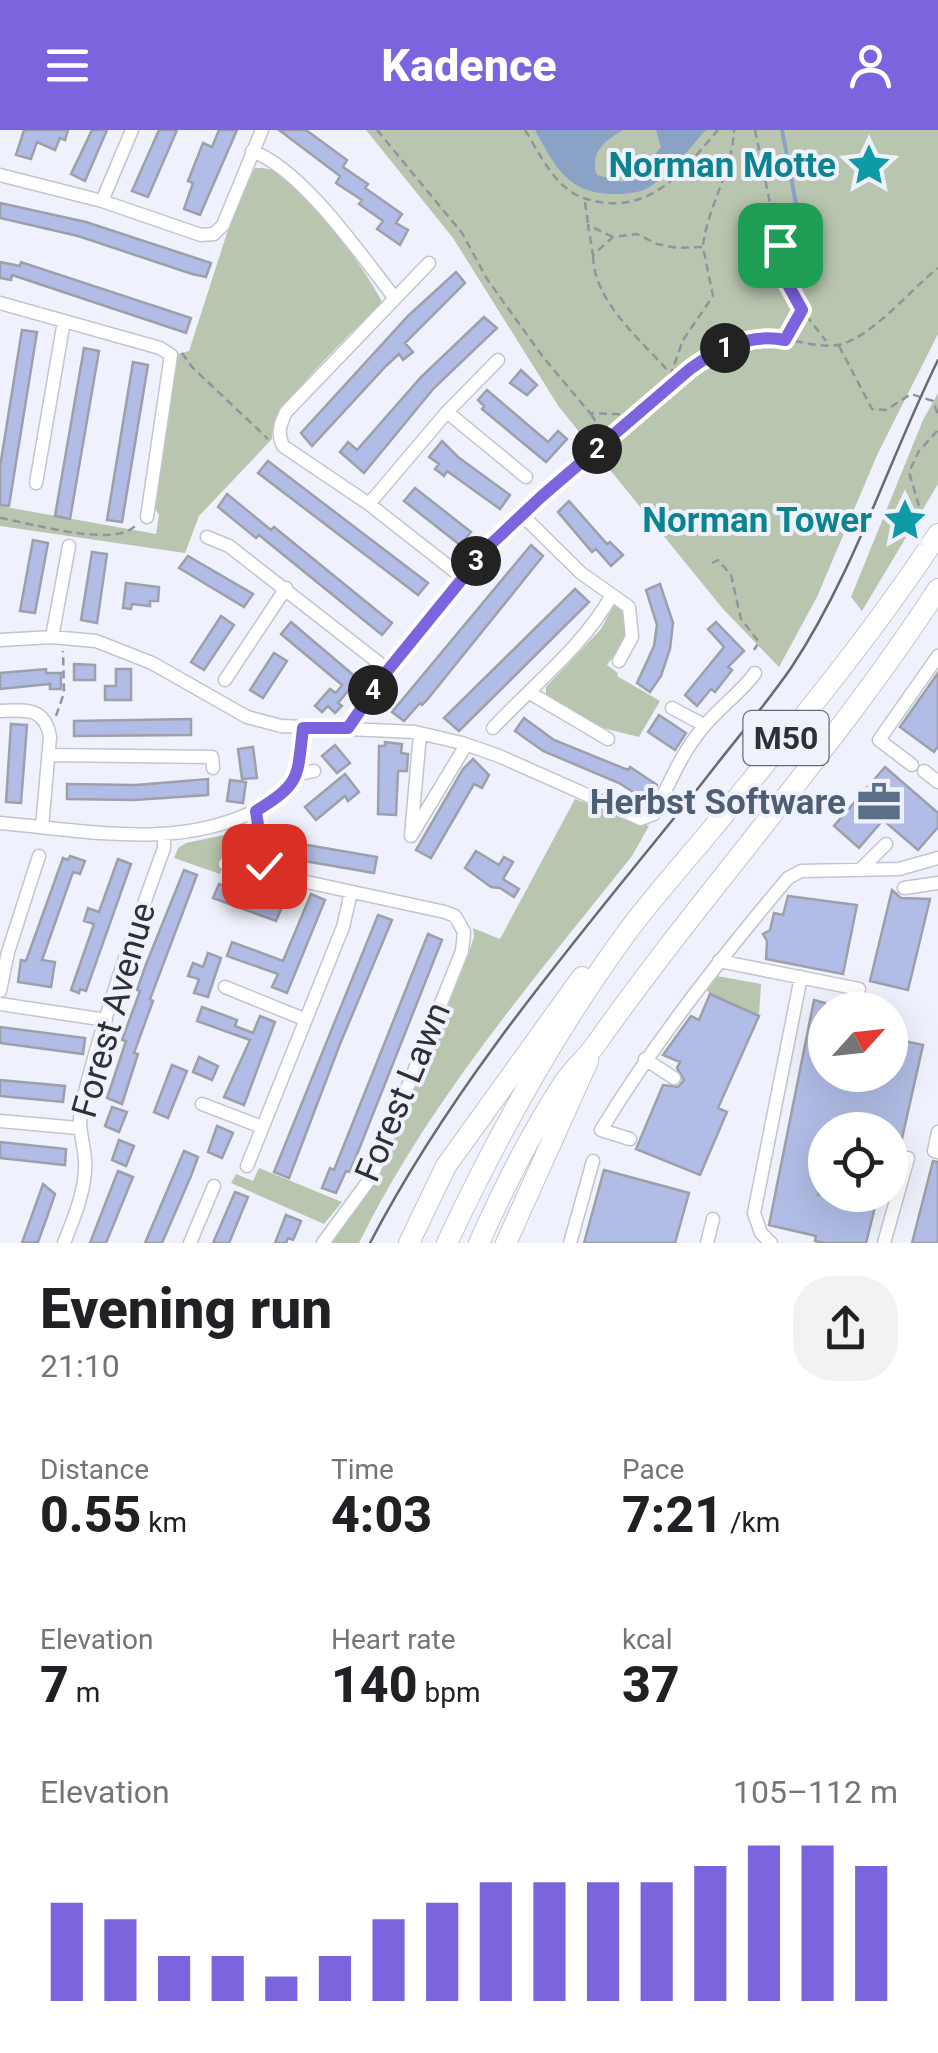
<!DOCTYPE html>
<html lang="en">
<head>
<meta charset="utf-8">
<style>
  :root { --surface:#fff; --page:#f2f2f2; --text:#202124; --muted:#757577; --accent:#7d64df }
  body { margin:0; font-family:Roboto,sans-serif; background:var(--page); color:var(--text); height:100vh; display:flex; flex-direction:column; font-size:38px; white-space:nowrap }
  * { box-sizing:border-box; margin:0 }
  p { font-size:32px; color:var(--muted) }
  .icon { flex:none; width:55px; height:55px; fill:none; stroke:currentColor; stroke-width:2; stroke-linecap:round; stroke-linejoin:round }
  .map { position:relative; height:1113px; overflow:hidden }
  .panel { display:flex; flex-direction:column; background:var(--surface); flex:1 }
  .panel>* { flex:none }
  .needle { width:65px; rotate:63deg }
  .buttons { position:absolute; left:808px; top:862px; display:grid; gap:20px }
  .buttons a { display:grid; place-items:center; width:100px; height:100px; border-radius:50%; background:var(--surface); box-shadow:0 10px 40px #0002; font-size:50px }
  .pin { position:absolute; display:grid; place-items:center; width:85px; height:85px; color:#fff; margin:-42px; border-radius:20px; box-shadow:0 5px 15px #0006 }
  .km { position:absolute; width:50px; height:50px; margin:-25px; border-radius:50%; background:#222; color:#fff; font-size:28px; line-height:50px; text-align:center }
  .round { display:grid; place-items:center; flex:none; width:105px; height:105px; border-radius:40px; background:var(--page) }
  .head { display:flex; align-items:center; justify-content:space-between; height:170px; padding:0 40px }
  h1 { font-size:55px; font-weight:800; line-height:75px }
  .stats { display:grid; grid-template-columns:repeat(3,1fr); gap:15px; height:170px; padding:10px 40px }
  .stats div { display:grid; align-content:center }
  .stats b { font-size:50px; font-weight:800 }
  .stats small { font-size:28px; font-weight:400 }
  .stats p { font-size:28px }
  .chart { height:280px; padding:20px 40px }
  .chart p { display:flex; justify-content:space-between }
  .chart svg { width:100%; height:180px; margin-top:10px; stroke:var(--accent); stroke-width:6 }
  header { display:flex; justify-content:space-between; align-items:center; height:130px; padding:0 40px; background:var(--accent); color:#fff; font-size:45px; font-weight:800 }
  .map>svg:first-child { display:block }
</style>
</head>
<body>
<header><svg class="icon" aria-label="menu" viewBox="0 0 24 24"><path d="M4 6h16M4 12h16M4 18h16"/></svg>Kadence<svg class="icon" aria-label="person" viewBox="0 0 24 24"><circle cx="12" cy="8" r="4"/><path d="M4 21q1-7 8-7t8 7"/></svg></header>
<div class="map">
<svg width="938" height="1113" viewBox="0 0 938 1113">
  <rect width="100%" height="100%" fill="#eff2fc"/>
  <!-- green -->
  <path fill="#b8c6af" d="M 366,0 L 938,0 L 938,204 L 878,323 L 817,467 L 779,537 L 723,479 L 559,277 L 453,108 Z
    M 255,38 C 264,38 269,38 278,43 C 307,59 367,141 382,172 C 358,198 269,277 272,309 L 199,386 L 185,423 L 0,396 L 0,376 L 156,404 L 159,385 L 154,377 L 178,224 L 189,221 L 235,78 Z
    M 938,263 L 938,354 L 862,481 L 851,467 L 923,290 Z
    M 615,473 L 626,481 L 628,506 L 607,535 L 618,543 L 617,546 L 660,571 L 639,607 L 595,596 L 546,565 L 546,557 L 601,499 Z
    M 575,669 L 649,696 L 632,726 C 534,849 429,971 359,1113 L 330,1113 L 379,1047 L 468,825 L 474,807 L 473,798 L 500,809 Z
    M 248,700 L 252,706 L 254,729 L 224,728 L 220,744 L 174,728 L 178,718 L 186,713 Z
    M 717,846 L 761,854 L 759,886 L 710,864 L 706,859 Z
    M 259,1038 L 342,1072 L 324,1094 L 231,1053 L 236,1044 L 253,1051 Z"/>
  <!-- water -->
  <path fill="#8aa2c5" d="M 535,0 L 623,0 C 605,10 589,23 597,45 L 622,52 L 644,37 L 661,17 L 656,0 L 706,0 C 689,18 672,43 651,56 C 643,62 631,63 621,64 C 570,66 557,41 535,0 Z"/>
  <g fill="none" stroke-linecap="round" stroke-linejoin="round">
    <!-- stream -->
    <path stroke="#8aa2c5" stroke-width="4" d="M 782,0 L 801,100 L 814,131"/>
  </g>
  <!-- building -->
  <path fill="#b1bde6" stroke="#9da0a8" stroke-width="2.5" d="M 24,0 L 68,0 L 65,10 L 60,8 L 55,20 L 37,12 L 31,29 L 16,25 Z
    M 92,0 L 107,0 L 85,51 L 71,44 Z
    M 159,0 L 177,0 L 148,67 L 132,61 Z
    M 219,0 L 237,0 L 200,85 L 184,79 L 193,53 L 188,51 L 203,13 L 212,17 Z
    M 279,0 L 306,0 L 347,30 L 343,37 L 368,54 L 365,58 L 402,84 L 396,93 L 408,100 L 400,115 L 377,99 L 383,91 L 359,74 L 362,70 L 336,53 L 340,46 Z
    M 0,73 L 86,92 L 211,133 L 206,147 L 192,144 L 78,106 L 0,88 Z
    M 0,132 L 20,136 L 21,132 L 191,188 L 186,203 L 12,145 L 11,150 L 0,148 Z
    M 456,142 L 465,153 L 405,213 L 413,222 L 403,230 L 399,224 L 386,236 L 312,316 L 301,303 L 408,186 Z
    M 484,187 L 497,198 L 434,258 L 364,343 L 340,322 L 348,312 L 357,320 L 421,247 Z
    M 22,200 L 37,202 L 9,376 L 0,375 L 0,337 Z
    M 84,218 L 99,221 L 70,389 L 55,386 Z
    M 133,232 L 148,235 L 122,392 L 107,390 Z
    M 521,240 L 537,255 L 527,265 L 510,253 Z
    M 487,260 L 548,312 L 558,301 L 567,309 L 546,332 L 482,279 L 484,276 L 478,270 Z
    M 442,311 L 458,327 L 510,365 L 500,379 L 447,341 L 444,346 L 435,339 L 439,334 L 429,327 Z
    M 268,331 L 428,453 L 418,465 L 258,343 Z
    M 415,358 L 471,402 L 460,415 L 404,371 Z
    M 227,364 L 271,400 L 274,397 L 392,493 L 382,505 L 259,405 L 256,408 L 218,377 Z
    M 569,371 L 607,414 L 610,412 L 623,425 L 611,436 L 596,419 L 592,422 L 558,382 Z
    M 33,410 L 48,413 L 35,483 L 20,481 Z
    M 531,415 L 543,426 L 427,570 L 422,575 L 420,573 L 404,591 L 392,582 Z
    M 92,422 L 107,424 L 97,493 L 81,490 Z
    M 188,426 L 253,464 L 244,477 L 179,438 Z
    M 126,453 L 159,457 L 158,471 L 150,471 L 150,476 L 132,474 L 131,479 L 123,478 Z
    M 660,454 L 673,493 L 670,519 L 661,546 L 650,562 L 637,553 L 654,516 L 657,495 L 646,460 Z
    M 575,459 L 589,472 L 459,601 L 444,588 Z
    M 221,486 L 234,495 L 204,540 L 191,532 Z
    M 291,492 L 358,549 L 338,573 L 342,576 L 335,583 L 328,576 L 322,582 L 315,576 L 330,559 L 336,563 L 342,555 L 281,504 Z
    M 716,492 L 744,521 L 728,537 L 732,540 L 715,562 L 711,559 L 697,576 L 685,565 L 724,517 L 708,499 Z
    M 274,523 L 287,531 L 263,568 L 250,560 Z
    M 74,534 L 95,535 L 95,550 L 74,550 Z
    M 46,539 L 46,543 L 61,543 L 61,559 L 50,559 L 50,554 L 0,559 L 0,543 Z
    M 116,539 L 131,539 L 131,570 L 105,570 L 105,556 L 116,556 Z
    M 938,543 L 938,616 L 934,622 L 900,597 Z
    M 659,585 L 686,603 L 675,620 L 648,602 Z
    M 524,588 L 554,610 L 628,640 L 630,637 L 657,655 L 649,672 L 619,653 L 543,621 L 515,601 Z
    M 191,589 L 191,605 L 74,606 L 74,591 Z
    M 11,594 L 27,595 L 21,673 L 6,672 Z
    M 385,612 L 402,614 L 401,623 L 408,624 L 407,641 L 398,641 L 396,685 L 378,684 L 379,616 L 385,616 Z
    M 335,615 L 350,633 L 337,643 L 322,626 Z
    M 253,617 L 257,648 L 242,649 L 238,619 Z
    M 473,629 L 489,645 L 482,658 L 474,654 L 431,728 L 416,720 L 463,639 Z
    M 885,637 L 938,683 L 938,697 L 918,720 L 883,690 L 859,718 L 834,696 Z
    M 345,644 L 359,662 L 348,671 L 345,666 L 316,690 L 305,677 Z
    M 208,649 L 208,665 L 134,670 L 67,669 L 67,654 L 136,655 Z
    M 230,650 L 246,652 L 243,673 L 227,671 Z
    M 284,711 L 377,727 L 374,743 L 281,727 Z
    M 476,721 L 499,735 L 504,727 L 513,732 L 503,749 L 519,759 L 514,767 L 500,758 L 491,757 L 465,738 Z
    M 70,726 L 85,731 L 80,744 L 73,742 L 42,830 L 55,832 L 51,857 L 18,852 L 21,830 L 26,831 L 63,728 L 68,730 Z
    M 118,729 L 131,734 L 86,861 L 80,859 L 79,863 L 71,860 L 94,794 L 84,791 L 88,778 L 99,782 Z
    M 184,740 L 197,745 L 150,869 L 153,871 L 134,923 L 138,924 L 122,974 L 107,968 L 126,911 L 122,910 L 140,861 L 137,860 L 145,837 Z
    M 219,754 L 282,777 L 276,791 L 213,768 Z
    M 892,760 L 901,768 L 930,769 L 908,860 L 870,851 Z
    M 311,764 L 325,770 L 287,863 L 272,857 L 278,844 L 227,826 L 232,812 L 283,831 Z
    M 788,766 L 857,775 L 843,844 L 766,829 L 767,811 L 763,804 L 770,800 L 774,783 L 783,785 Z
    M 378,785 L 392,790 L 340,914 L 289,1048 L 274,1042 Z
    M 428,804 L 442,810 L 350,1042 L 346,1041 L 336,1063 L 322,1058 L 330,1038 L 334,1040 Z
    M 208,823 L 221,828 L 208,867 L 194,863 L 199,849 L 188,846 L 193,833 L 203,837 Z
    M 710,864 L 759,886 L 718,978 L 727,982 L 700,1045 L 636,1019 L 663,955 L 678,957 L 684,950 L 677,938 L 680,932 L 663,925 L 691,886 L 699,890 Z
    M 814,870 L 825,873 L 825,945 L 890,945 L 890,908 L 923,915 L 901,1013 L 890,1010 L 890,1000 L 846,1000 L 832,997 L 831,1000 L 825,1000 L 825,1029 L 818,1065 L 878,1065 L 866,1113 L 825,1113 L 815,1111 L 816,1106 L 769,1095 Z
    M 202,877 L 237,890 L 235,896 L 253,903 L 260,886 L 275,892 L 244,975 L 224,967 L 250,910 L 197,891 Z
    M 0,897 L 85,908 L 83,924 L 0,913 Z
    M 199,927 L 218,936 L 212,950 L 193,942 Z
    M 172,935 L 187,941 L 168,988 L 154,982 Z
    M 0,950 L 65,956 L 63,972 L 0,966 Z
    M 112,977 L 127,982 L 119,1002 L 105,996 Z
    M 217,996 L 233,1003 L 222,1028 L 208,1022 Z
    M 119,1010 L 134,1016 L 126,1036 L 112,1030 Z
    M 0,1012 L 66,1019 L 65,1035 L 0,1028 Z
    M 184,1021 L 198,1027 L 191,1046 L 162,1113 L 145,1113 Z
    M 933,1031 L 938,1032 L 938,1113 L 912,1113 Z
    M 604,1040 L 689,1063 L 675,1113 L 584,1113 Z
    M 118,1041 L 133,1047 L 106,1113 L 90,1113 Z
    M 43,1054 L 55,1064 L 46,1090 L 38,1112 L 22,1113 Z
    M 235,1062 L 248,1067 L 229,1113 L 213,1113 Z
    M 286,1085 L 301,1091 L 297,1101 L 293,1110 L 288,1108 L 286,1113 L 275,1113 Z"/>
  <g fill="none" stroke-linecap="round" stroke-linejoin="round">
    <!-- minor casing -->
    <g stroke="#c2c5ce" stroke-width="15">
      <path id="minor" d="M 252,21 C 303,40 360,124 394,167
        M 0,45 L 102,71 L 201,105 L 214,104 L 223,95 L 262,0
        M 102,71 L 132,0
        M 429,133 L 286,282 C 280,294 277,303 283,316 L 369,374 L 462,447
        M 0,173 L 160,218 L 171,225 L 147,387
        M 447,282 L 526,347
        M 36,353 L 64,191
        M 369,374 L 447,282 L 498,230
        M 521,384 L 581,443 L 629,477 L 632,507 L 619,531
        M 207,407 L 229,416 L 388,540
        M 52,507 L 69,416
        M 0,510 L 52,507 L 96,511 L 152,533 L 247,587 L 281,596 L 415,602 L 462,613 L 499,626 L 641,689 L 654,684 C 668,656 681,624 701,600 C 716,580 743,561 755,543
        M 225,550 L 286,458
        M 530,563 L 608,609
        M 672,578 L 704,595
        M 0,581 C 26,580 45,577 50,607 L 42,697
        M 349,598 L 388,540 L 489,417 L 521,384 L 611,307
        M 493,598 C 535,553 581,519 612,465
        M 420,604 L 411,706 L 466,615
        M 48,625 L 212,627 L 213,638
        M 912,635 L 879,610 L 938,526
        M 924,641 L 938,652
        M 298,644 L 314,641
        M 256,681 L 265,743 L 445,782 L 455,786 L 464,802 L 462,821 L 372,1046 L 323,1113
        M 0,693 C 90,701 191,723 272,671 C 282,664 294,656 298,644 C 302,630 302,612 303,598
        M 225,734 L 265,743
        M 860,740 L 886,714
        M 904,758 L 938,753
        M 719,831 L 859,859
        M 225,857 L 304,889
        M 0,861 L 8,822 L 39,726
        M 0,874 L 106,890
        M 645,929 L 674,948
        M 202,974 L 262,997
        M 0,991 L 78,998
        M 938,1002 L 934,1021 L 938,1022
        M 630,1009 L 601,1000 C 656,910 720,829 788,748 L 801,741 L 899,739 L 938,728
        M 247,1036 L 343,797 L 351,762
        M 64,1113 C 74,1088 87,1057 85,1030 C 83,1004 76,998 83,970 C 104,884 134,801 164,718 L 164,705
        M 190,1113 L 214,1056
        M 570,1113 L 593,1031
        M 707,1113 L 713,1089
        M 771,1113 L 761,1103 L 754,1083 L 801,847
        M 884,1113 L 908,1028"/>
    </g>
    <!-- highway casing -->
    <g stroke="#c2c5ce" stroke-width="22">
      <path id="highway" d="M 409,1113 L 446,1036 L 582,847
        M 447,1113 C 497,1006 555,901 625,805 C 652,768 683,734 712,699 C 790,603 870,508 938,404
        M 479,1113 C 504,1057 531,1002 565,951 C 573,939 585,929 594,917 C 704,761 834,619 938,459
        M 506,1113 L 588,931"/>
    </g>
    <!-- path -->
    <path stroke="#92949c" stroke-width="2.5" stroke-dasharray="8 5" stroke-linecap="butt" d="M 377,0 L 462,103 L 487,149 L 543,227 L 590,283 L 637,285 C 676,253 718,203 774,208 C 794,209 823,220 842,214 C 875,204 911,159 938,138
      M 525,0 C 537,19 548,43 565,57 C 575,66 587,70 600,72 C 655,81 685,38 718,0
      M 755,0 L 786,151 L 802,180
      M 585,72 L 588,94
      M 613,107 L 588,95 L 593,125 L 613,107 L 637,104 L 657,114 L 677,118 L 703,117 L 713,166 L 683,210 L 665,261
      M 703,115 C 709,73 732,42 734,0
      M 593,126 C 594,172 641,210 669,242
      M 786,208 L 802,180 L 826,211
      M 839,216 L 872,279 L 886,280 L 911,264 L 933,271 L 938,285
      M 182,223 L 192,237 L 268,309
      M 591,284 L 598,295 L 597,304
      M 619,300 L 636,286
      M 919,376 L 909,342 L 919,321 L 938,300
      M 0,388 C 31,393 113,418 135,396
      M 712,433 L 718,430 L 731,445 L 741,489 L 759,512 L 754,520
      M 56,586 L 64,563 L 63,521"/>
    <!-- minor -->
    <use href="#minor" stroke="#fff" stroke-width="12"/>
    <!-- highway -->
    <use href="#highway" stroke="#fff" stroke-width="20"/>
    <!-- tram -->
    <path stroke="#696a70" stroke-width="2.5" d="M 370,1113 C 458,944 585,800 703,652 C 732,614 764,577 791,538 C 854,443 888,332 938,230"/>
  </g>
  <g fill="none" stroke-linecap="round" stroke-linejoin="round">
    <!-- route casing -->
    <g stroke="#fff" stroke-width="20">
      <path id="route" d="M 264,736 L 256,681 C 301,653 297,649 303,598 L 348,598 L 388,540 L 489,416 L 542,366 L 690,239 C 717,219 750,203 785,210 L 802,180 L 786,151 L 780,115"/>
    </g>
    <!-- route -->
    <use href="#route" stroke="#7d64df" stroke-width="12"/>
  </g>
  <!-- icons -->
  <defs>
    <g id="sight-bare" transform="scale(3.45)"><path d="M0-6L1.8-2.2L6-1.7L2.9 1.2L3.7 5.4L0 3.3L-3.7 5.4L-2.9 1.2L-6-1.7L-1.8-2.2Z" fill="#0f9aa8" stroke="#eff2fc" stroke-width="2.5" paint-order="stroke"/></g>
    <g id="office-bare" transform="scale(3.45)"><path d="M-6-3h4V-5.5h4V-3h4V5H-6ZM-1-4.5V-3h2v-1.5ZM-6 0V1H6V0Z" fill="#5c6f8a" stroke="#eff2fc" stroke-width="2.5" paint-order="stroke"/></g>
  </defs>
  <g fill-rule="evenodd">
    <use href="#sight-bare" x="869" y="35"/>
    <use href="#sight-bare" x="905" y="390"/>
    <use href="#office-bare" x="879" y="672"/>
  </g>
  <g text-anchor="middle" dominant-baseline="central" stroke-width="8" stroke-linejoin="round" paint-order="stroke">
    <!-- shield labels -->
    <rect fill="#eff2fc" stroke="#696a70" stroke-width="2.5" x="743.5" y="581" width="85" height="54" rx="8"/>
    <g font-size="32" font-weight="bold" fill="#2f3034">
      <text x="786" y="608">M50</text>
    </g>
    <!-- culture labels -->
    <g font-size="35" font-weight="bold" fill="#0d838f" stroke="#eff2fc" text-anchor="end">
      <text x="836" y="35">Norman Motte</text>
      <text x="872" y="390">Norman Tower</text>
    </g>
    <!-- service labels -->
    <g font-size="35" font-weight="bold" fill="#4e5e75" stroke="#eff2fc" text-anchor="end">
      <text x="846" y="672">Herbst Software</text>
    </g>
    <!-- street labels -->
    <g font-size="35" fill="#2f3034" stroke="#eff2fc">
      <text transform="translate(114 880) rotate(-74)">Forest Avenue</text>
      <text transform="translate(403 962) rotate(-67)">Forest Lawn</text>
    </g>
  </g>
</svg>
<div class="buttons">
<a><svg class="needle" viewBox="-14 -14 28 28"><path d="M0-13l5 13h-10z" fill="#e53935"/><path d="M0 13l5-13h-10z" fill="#757577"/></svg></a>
<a><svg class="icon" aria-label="locate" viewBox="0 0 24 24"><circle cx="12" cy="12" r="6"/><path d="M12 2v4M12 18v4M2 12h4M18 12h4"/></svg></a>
</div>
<div class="pin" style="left:780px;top:115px;background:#1e9e55"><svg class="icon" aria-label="arrive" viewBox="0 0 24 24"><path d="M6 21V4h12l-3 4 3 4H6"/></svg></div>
<div class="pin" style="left:264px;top:736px;background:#d93025"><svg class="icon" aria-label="check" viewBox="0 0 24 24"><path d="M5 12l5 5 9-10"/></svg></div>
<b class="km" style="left:725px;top:218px">1</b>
<b class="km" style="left:597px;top:319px">2</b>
<b class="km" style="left:476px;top:431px">3</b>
<b class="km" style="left:373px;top:560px">4</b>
</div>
<section class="panel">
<div class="head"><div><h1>Evening run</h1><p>21:10</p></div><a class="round"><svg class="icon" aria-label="share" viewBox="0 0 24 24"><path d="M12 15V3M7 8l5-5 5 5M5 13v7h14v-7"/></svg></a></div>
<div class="stats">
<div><p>Distance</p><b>0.55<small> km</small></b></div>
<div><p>Time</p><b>4:03</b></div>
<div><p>Pace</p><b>7:21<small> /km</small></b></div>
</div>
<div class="stats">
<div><p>Elevation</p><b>7<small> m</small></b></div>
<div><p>Heart rate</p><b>140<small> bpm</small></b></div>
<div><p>kcal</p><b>37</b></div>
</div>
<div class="chart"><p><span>Elevation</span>105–112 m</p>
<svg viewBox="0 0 160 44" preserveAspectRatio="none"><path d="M5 44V20M15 44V24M25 44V33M35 44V33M45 44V38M55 44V33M65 44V24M75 44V20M85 44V15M95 44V15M105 44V15M115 44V15M125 44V11M135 44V6M145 44V6M155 44V11"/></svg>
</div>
</section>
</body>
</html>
